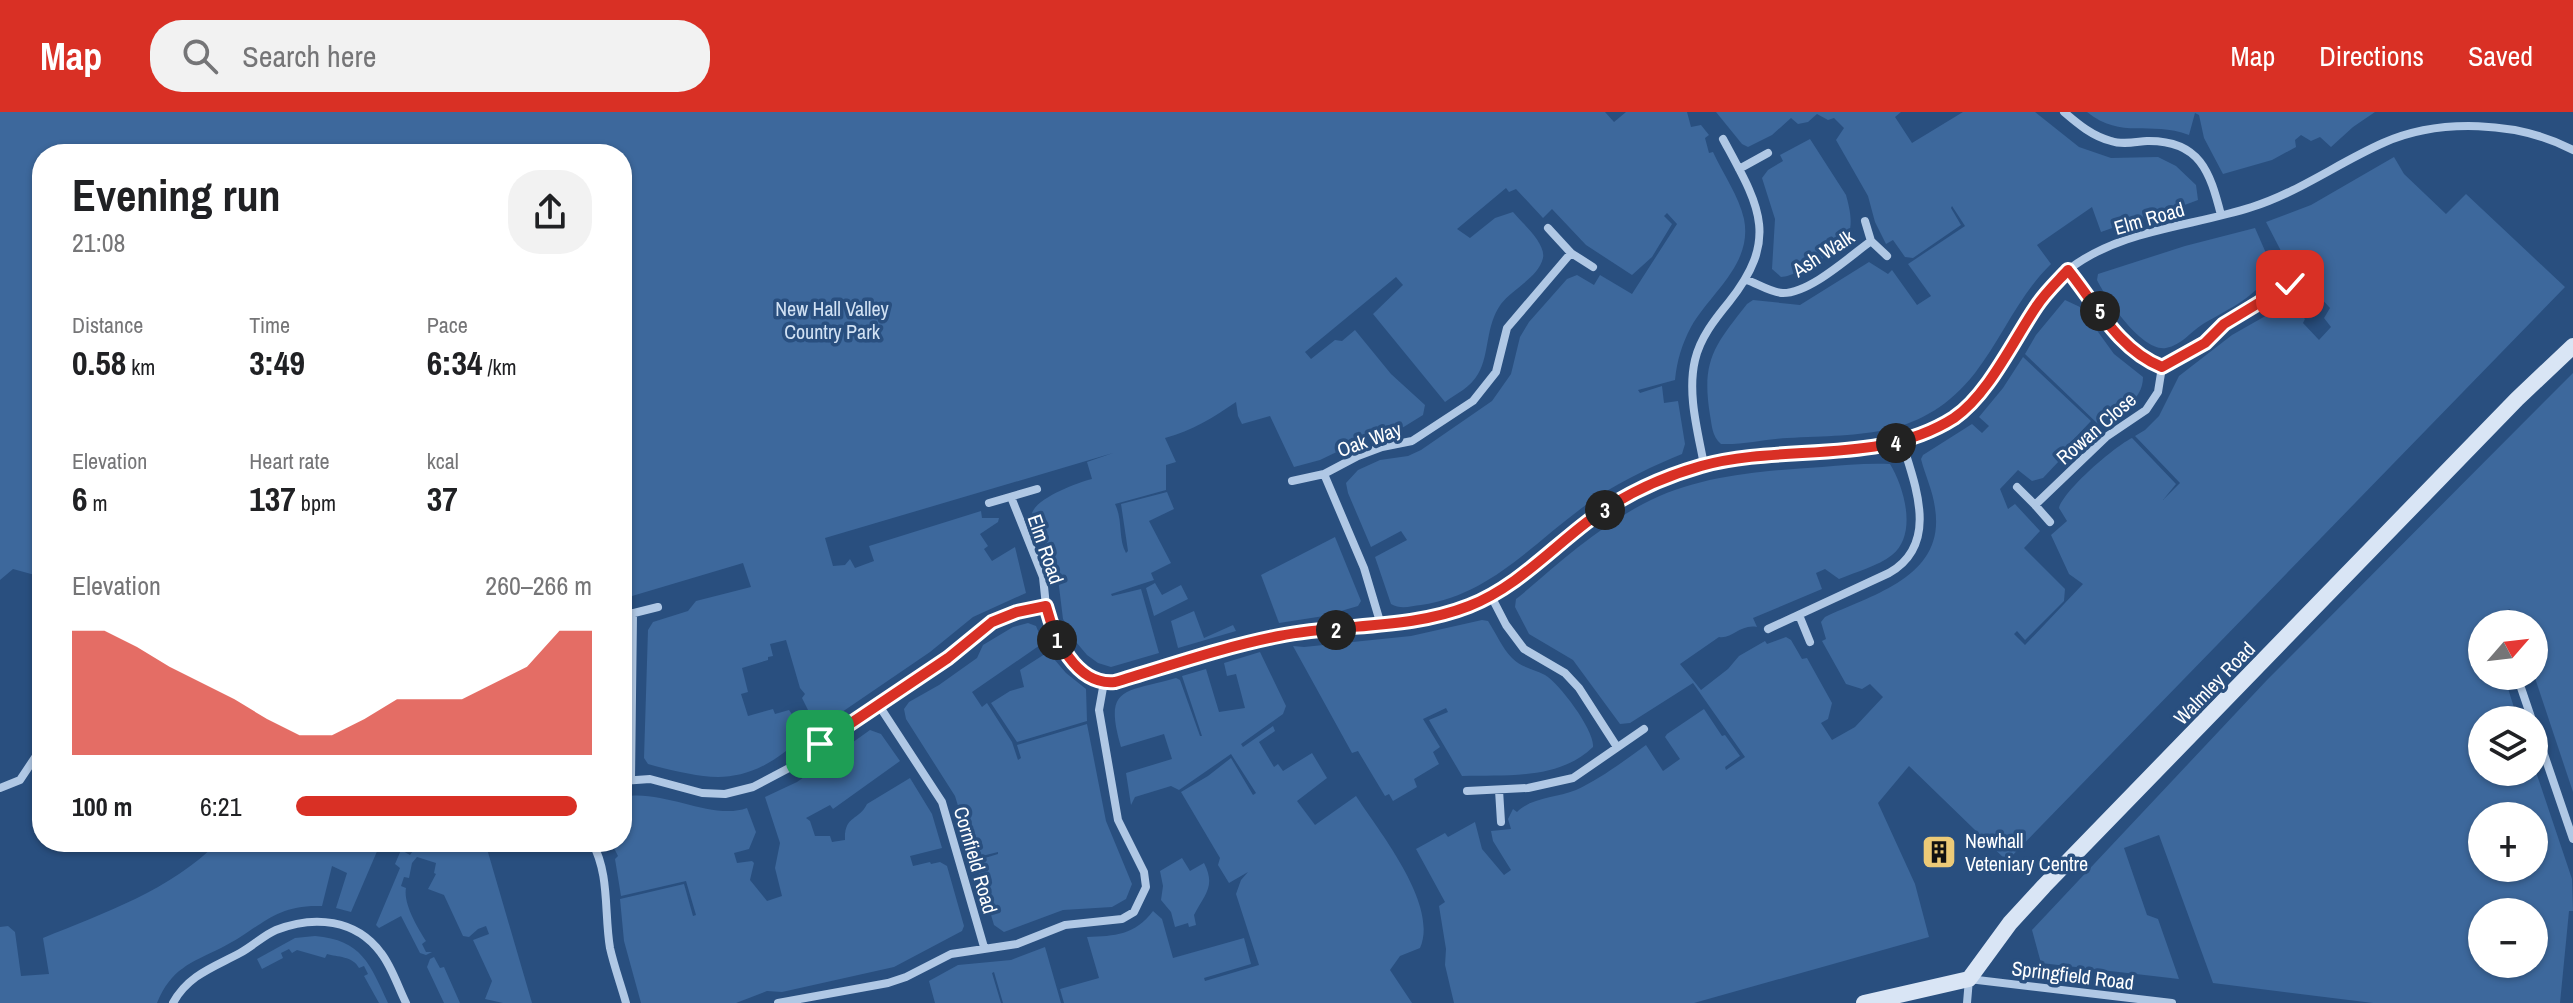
<!DOCTYPE html>
<html lang="en">
<head>
<meta charset="utf-8">
<style>
  :root { --surface:#fff; --page:#f2f2f2; --text:#202124; --muted:#757577; --accent:#d93025 }
  body { margin:0; font-family:"Archivo Narrow",sans-serif; background:var(--page); color:var(--text); height:100vh; display:flex; flex-direction:column; font-size:30px; white-space:nowrap }
  * { box-sizing:border-box; margin:0 }
  p { font-size:26px; color:var(--muted) }
  .icon { flex:none; width:44px; height:44px; fill:none; stroke:currentColor; stroke-width:2; stroke-linecap:round; stroke-linejoin:round }
  .map { position:relative; flex:1; overflow:hidden }
  .panel { position:absolute; left:32px; top:32px; width:600px; height:708px; display:flex; flex-direction:column; background:var(--surface); border-radius:32px; box-shadow:0 2px 6px #0004 }
  .panel>* { flex:none }
  .needle { width:52px; rotate:62deg }
  .tools { position:absolute; left:2468px; top:498px; display:grid; gap:16px }
  .tools a { display:grid; place-items:center; width:80px; height:80px; border-radius:50%; background:var(--surface); box-shadow:0 2px 6px #0004; font-size:40px }
  .pin { position:absolute; display:grid; place-items:center; width:68px; height:68px; color:#fff; margin:-34px; border-radius:16px; box-shadow:0 4px 12px #0006 }
  .km { position:absolute; width:40px; height:40px; margin:-20px; border-radius:50%; background:#222; color:#fff; font-size:22px; line-height:40px; text-align:center }
  .round { display:grid; place-items:center; flex:none; width:84px; height:84px; border-radius:32px; background:var(--page) }
  .headline { display:flex; align-items:center; justify-content:space-between; height:136px; padding:0 40px }
  h1 { font-size:44px; font-weight:800; line-height:60px }
  .metrics { display:grid; grid-template-columns:repeat(3,1fr); gap:12px; height:136px; padding:8px 40px }
  .metrics div { display:grid; align-content:center }
  .metrics b { font-size:34px; font-weight:800 }
  .metrics small { font-size:22px; font-weight:400 }
  .metrics p { font-size:22px }
  .chart { height:224px; padding:16px 40px }
  .chart p { display:flex; justify-content:space-between }
  .chart svg { width:100%; height:144px; margin-top:8px; fill:var(--accent); opacity:.7 }
  ul { padding:0 40px; list-style:none; font-size:26px }
  li { display:grid; grid-template-columns:128px 96px 1fr; align-items:center; height:60px }
  li i { height:20px; border-radius:10px; background:var(--accent) }
  header { display:flex; align-items:center; gap:48px; box-sizing:border-box; height:112px; padding:0 40px; background:var(--accent); color:#fff }
  header strong { font-size:38px }
  nav { display:flex; gap:44px; margin-inline-start:auto; font-size:28px }
  .search { width:560px; height:72px; background:var(--page); display:flex; align-items:center; gap:20px; box-sizing:border-box; padding:0 28px; border-radius:32px; color:var(--muted); font-size:30px }
  .map>svg:first-child { display:block }
</style>
</head>
<body>
<header>
<strong>Map</strong>
<div class="search"><svg class="icon" aria-label="search" viewBox="0 0 24 24"><circle cx="10" cy="10" r="6"/><path d="M15 15l6 6"/></svg>Search here</div>
<nav><a>Map</a><a>Directions</a><a>Saved</a></nav>
</header>
<div class="map">
<svg width="2573" height="891" viewBox="0 0 2573 891">
  <rect width="100%" height="100%" fill="#294f7f"/>
  <!-- green -->
  <path fill="#3d689c" fill-rule="evenodd" d="M 0,0 L 1605,0 L 1614,10 L 1626,0 L 1687,0 L 1691,15 L 1701,13 L 1709,23 L 1705,26 L 1709,41 L 1713,40 C 1723,62 1739,84 1744,107 C 1753,152 1711,180 1691,215 C 1682,232 1677,248 1675,268 L 1638,278 L 1640,281 L 1662,274 L 1664,291 L 1678,289 L 1685,332 L 1682,342 C 1653,354 1625,367 1599,384 C 1539,423 1496,482 1421,493 C 1411,494 1401,498 1391,492 L 1375,445 L 1407,428 L 1401,419 L 1371,435 L 1348,381 L 1346,371 L 1358,358 L 1380,348 L 1408,344 L 1421,338 L 1492,289 L 1511,262 L 1520,225 L 1529,210 L 1567,167 L 1577,163 L 1594,173 L 1600,163 L 1632,182 L 1677,112 L 1667,101 L 1664,104 L 1672,112 L 1652,145 L 1632,163 L 1586,133 L 1552,97 L 1543,106 L 1516,77 L 1509,80 L 1506,76 L 1457,117 L 1470,126 L 1495,106 L 1513,100 C 1522,111 1546,131 1543,146 C 1538,166 1512,177 1501,192 C 1485,214 1490,242 1478,262 C 1471,275 1456,282 1445,290 L 1373,202 L 1403,173 L 1396,165 L 1305,240 L 1311,247 L 1335,228 L 1342,229 L 1355,218 L 1391,262 L 1425,293 L 1423,303 L 1402,316 L 1374,322 L 1320,348 L 1294,355 L 1270,304 L 1242,312 L 1238,304 L 1236,290 C 1214,305 1192,319 1165,326 L 1176,350 L 1166,353 L 1166,378 L 1115,392 C 1123,408 1118,427 1126,441 L 1128,439 L 1121,392 L 1167,380 L 1174,397 L 1149,409 L 1171,451 L 1151,461 L 1154,468 L 1111,482 L 1112,484 L 1141,477 L 1159,541 L 1111,555 L 1098,551 L 1087,543 L 1076,530 L 1063,507 L 1057,458 L 1032,401 C 1037,386 1076,371 1092,367 L 1087,350 L 1113,341 L 825,426 L 833,454 L 845,453 L 850,447 L 855,456 L 874,449 L 869,434 L 981,399 L 982,406 L 999,406 L 998,410 L 980,422 L 988,434 L 984,437 L 992,449 L 1015,435 L 1026,481 L 973,505 L 930,540 L 823,613 L 815,612 L 802,586 L 805,582 L 800,576 L 786,528 L 770,532 L 773,544 L 768,545 L 768,548 L 742,556 L 748,580 L 741,582 L 748,604 L 773,597 L 775,602 L 789,598 L 804,620 C 799,631 791,635 782,642 C 737,675 704,666 655,654 L 648,652 L 644,646 L 648,518 L 653,510 L 688,499 L 696,489 L 751,475 L 743,451 L 622,487 L 622,42 L 42,42 L 42,465 L 13,457 L 0,468 Z
    M 1716,0 L 1901,0 L 1895,5 L 1912,31 L 1963,0 L 2035,0 L 2079,35 L 2111,46 L 2158,45 L 2176,54 L 2196,73 L 2198,88 C 2166,101 2133,108 2101,120 L 2092,95 L 2037,133 L 2051,152 C 2019,183 2002,226 1975,261 C 1923,327 1863,322 1787,326 C 1765,327 1743,333 1721,332 C 1712,324 1712,314 1710,303 C 1701,248 1715,233 1747,192 L 1753,188 L 1800,193 L 1869,150 L 1888,162 L 1892,158 L 1917,193 L 1931,184 L 1908,152 L 1965,114 L 1952,94 L 1951,96 L 1961,113 L 1913,146 L 1905,145 L 1893,128 L 1886,132 L 1875,110 L 1868,84 L 1836,28 L 1844,16 L 1834,6 L 1828,8 L 1817,2 L 1808,10 L 1798,12 L 1791,6 L 1772,23 L 1748,35 L 1742,32 Z
    M 2087,0 L 2375,0 L 2353,15 L 2331,35 L 2320,25 L 2311,29 L 2301,23 L 2295,28 L 2296,35 L 2272,48 L 2223,62 L 2204,26 L 2199,3 L 2195,1 L 2189,23 C 2149,8 2122,28 2087,0 Z
    M 1810,27 L 1846,83 C 1849,94 1853,109 1849,121 C 1845,136 1796,165 1781,165 L 1772,157 L 1775,107 L 1762,66 L 1768,58 L 1783,49 L 1780,43 Z
    M 2394,45 L 2404,62 L 2446,102 L 2466,82 L 2565,175 L 2007,749 L 1909,654 L 1878,691 L 1915,772 L 1929,825 L 1694,891 L 1454,891 L 1445,853 L 1446,837 L 1439,794 L 1445,790 L 1416,737 L 1445,721 L 1448,725 L 1475,710 L 1482,737 L 1504,763 L 1511,758 L 1493,729 L 1491,719 L 1511,717 L 1508,707 L 1513,697 L 1517,700 C 1532,685 1556,686 1576,678 C 1600,667 1624,649 1646,633 L 1663,659 L 1680,647 L 1665,625 L 1667,622 L 1704,597 L 1722,624 L 1725,623 L 1740,644 L 1725,655 L 1726,658 L 1745,645 L 1693,571 L 1630,611 L 1620,612 L 1573,548 L 1529,522 L 1515,495 L 1516,487 L 1520,484 C 1559,451 1597,416 1643,392 C 1698,363 1761,359 1822,355 C 1845,353 1867,351 1890,352 C 1904,375 1918,422 1892,443 C 1878,454 1856,460 1839,467 L 1825,457 L 1816,461 L 1822,477 L 1753,506 L 1757,515 C 1740,512 1733,527 1719,525 L 1680,552 L 1701,578 L 1728,557 L 1739,544 L 1765,529 L 1767,532 L 1786,525 L 1791,528 L 1802,547 L 1807,546 L 1832,591 L 1828,607 L 1821,611 L 1832,628 L 1855,615 L 1883,585 L 1870,572 L 1862,577 L 1846,572 L 1822,529 L 1826,527 L 1821,510 L 1825,505 C 1873,482 1946,465 1935,396 C 1933,379 1925,363 1921,347 L 1923,343 L 1972,312 L 1982,321 L 1989,314 L 1979,305 L 2003,276 L 2023,245 L 2091,309 L 2073,328 L 2076,331 L 2043,366 L 2032,369 L 2018,358 L 2000,377 L 2008,397 L 2015,392 L 2040,419 L 2024,436 L 2065,477 L 2064,489 L 2025,528 L 2017,519 L 2014,522 L 2025,533 L 2083,472 L 2069,462 L 2051,423 L 2067,409 L 2059,396 C 2064,378 2115,334 2132,326 L 2176,372 L 2163,388 L 2180,371 L 2135,324 L 2145,318 L 2159,304 L 2179,264 L 2232,223 L 2283,194 C 2293,194 2298,200 2305,207 L 2303,211 L 2319,228 L 2331,215 L 2324,206 L 2330,196 L 2297,160 L 2288,139 L 2281,139 L 2266,110 L 2311,93 Z
    M 2255,116 L 2269,148 L 2266,150 L 2268,165 C 2249,189 2228,197 2203,212 C 2190,220 2182,233 2166,236 C 2142,240 2107,188 2097,168 L 2098,162 L 2185,134 Z
    M 2065,188 L 2080,195 L 2114,242 L 2143,265 C 2143,290 2117,301 2099,313 L 2025,242 L 2036,223 Z
    M 2573,261 L 2573,680 L 2534,563 L 2534,512 L 2516,512 L 2510,497 L 2490,504 L 2469,534 L 2477,557 L 2482,556 L 2482,564 L 2504,564 L 2518,608 L 2482,608 L 2482,660 L 2534,660 L 2534,654 L 2572,767 L 2573,799 L 2569,799 L 2560,891 L 2373,891 L 2213,871 L 2159,723 L 2124,736 L 2147,803 L 2158,807 L 2179,867 L 2041,851 L 2032,818 L 2267,568 ZM 2482,704 L 2534,704 L 2534,756 L 2482,756 ZM 2482,800 L 2534,800 L 2534,852 L 2482,852 Z
    M 1335,425 L 1361,489 L 1358,494 L 1324,504 L 1279,511 L 1261,463 Z
    M 1155,471 L 1162,483 L 1181,473 L 1188,487 L 1154,504 L 1146,476 Z
    M 1194,499 L 1204,526 L 1233,513 L 1236,519 L 1178,536 L 1171,509 Z
    M 1482,508 L 1488,509 C 1496,521 1502,536 1512,546 C 1522,556 1534,557 1545,563 C 1560,572 1595,619 1593,635 C 1559,668 1506,663 1462,664 L 1429,608 L 1448,600 L 1446,596 L 1423,607 L 1440,635 L 1433,640 L 1439,652 L 1414,667 L 1417,675 L 1393,689 L 1389,682 L 1385,684 L 1358,639 L 1352,641 L 1293,534 L 1304,535 L 1411,524 Z
    M 1028,511 L 1036,514 L 1043,531 L 972,580 L 982,595 L 987,591 L 1012,630 L 1018,648 L 1021,646 L 1017,633 L 1087,612 L 1106,709 L 1132,772 L 1126,787 L 1112,795 L 1063,798 L 1004,820 L 994,813 L 975,749 L 998,742 L 998,740 L 974,746 L 955,684 L 906,607 L 904,597 L 909,590 L 939,573 L 977,546 L 983,533 L 1013,515 Z
    M 1048,540 L 1066,561 L 1086,577 L 1087,609 L 1017,630 L 991,591 L 1010,579 L 1024,575 L 1020,558 Z
    M 1260,540 L 1286,594 L 1283,602 L 1241,632 L 1243,635 L 1273,614 L 1275,619 L 1259,630 L 1274,655 L 1278,652 L 1283,659 L 1312,641 L 1327,666 L 1297,689 L 1315,713 L 1356,684 C 1380,721 1439,793 1420,836 L 1400,844 L 1390,858 L 1412,891 L 1064,891 L 1060,877 L 1099,866 L 1087,825 C 1115,824 1135,823 1153,799 L 1162,807 L 1173,846 L 1244,826 L 1251,852 L 1204,866 L 1205,869 L 1259,853 L 1236,782 L 1241,768 L 1248,760 L 1229,771 L 1218,753 L 1220,746 L 1181,680 L 1208,664 L 1231,646 L 1253,683 L 1256,681 L 1231,642 L 1179,678 L 1171,674 L 1135,685 L 1131,693 L 1126,661 L 1172,647 L 1164,622 L 1121,635 C 1103,573 1125,581 1176,566 L 1180,568 L 1200,624 L 1202,624 L 1182,564 L 1206,557 L 1219,600 L 1245,596 L 1236,562 L 1227,564 L 1224,551 Z
    M 870,618 L 881,622 L 900,649 L 833,697 L 830,693 L 806,706 L 810,709 L 815,724 L 830,724 L 832,730 L 845,728 C 844,703 859,709 867,692 L 910,666 L 932,702 L 942,736 L 910,744 L 913,754 L 930,750 L 931,752 L 940,750 L 947,754 L 964,814 L 962,819 L 894,855 L 782,880 L 767,879 L 736,891 L 641,891 L 624,829 L 620,787 L 684,772 L 693,804 L 696,803 L 686,769 L 621,784 L 615,747 L 618,744 L 611,730 L 622,730 L 622,685 C 662,676 712,709 747,696 L 756,720 L 749,737 L 734,741 L 737,751 L 752,749 L 754,751 L 750,768 L 767,789 L 782,784 L 775,756 L 780,731 L 765,685 L 797,670 Z
    M 218,730 L 381,730 L 351,800 L 336,796 L 347,761 L 332,754 L 322,794 C 273,792 260,817 221,836 C 190,851 171,857 157,891 L 0,891 L 0,815 L 8,814 L 15,820 L 21,864 L 49,862 L 43,826 C 104,801 171,778 218,730 Z
    M 408,730 L 485,730 L 532,891 L 503,891 L 485,887 L 492,869 L 473,828 L 489,822 L 486,814 L 478,817 L 469,825 L 463,824 L 444,783 L 428,777 L 436,762 L 434,761 L 436,751 L 417,745 L 412,751 L 409,766 L 404,765 L 401,774 L 406,776 C 403,792 418,816 426,829 L 422,832 L 426,840 L 432,840 L 426,843 L 420,841 L 401,804 L 379,816 L 376,813 L 400,756 L 395,752 L 401,738 L 410,743 L 415,736 Z
    M 1182,746 L 1190,759 L 1204,751 C 1216,774 1205,782 1194,803 L 1196,813 L 1189,815 L 1188,811 L 1175,815 L 1171,800 L 1161,788 L 1163,774 L 1160,759 Z
    M 315,824 C 362,828 370,852 388,891 L 379,891 L 364,864 L 368,862 L 364,854 L 359,856 C 353,844 337,845 327,842 L 325,846 L 297,838 L 292,841 L 289,837 L 281,841 L 283,846 L 262,857 L 257,847 L 295,826 Z
    M 1045,835 L 1061,891 L 1003,891 L 994,860 L 992,861 L 1001,891 L 935,891 L 929,869 L 958,853 L 1011,848 Z
    M 434,845 L 440,856 L 444,855 L 460,891 L 444,891 L 427,855 L 430,847 Z"/>
  <g fill="none" stroke-linecap="round" stroke-linejoin="round">
    <!-- street -->
    <path stroke="#b0c8e5" stroke-width="8" d="M 2064,0 C 2078,12 2092,24 2111,29 C 2122,33 2135,30 2147,29 C 2200,28 2210,60 2221,103
      M 1739,57 L 1768,41
      M 1865,109 L 1871,129 L 1887,144
      M 1548,116 L 1571,141 L 1593,155
      M 2278,149 L 2290,172 L 2305,188
      M 2068,158 C 2096,193 2119,238 2162,255 L 2205,231 L 2224,212 L 2290,172
      M 1747,168 C 1758,172 1772,181 1783,181 C 1810,181 1849,145 1871,129
      M 1704,353 C 1698,320 1687,282 1695,248 C 1700,226 1715,207 1729,190 C 1781,125 1758,92 1723,27
      M 1324,362 L 1364,456 L 1381,513
      M 1292,369 L 1324,362 L 1358,344 L 1382,335 L 1412,329 L 1473,289 L 1496,260 L 1507,216 L 1571,141
      M 2017,375 L 2035,393
      M 1011,385 L 1043,465 L 1046,494 L 1056,528 L 1082,558 L 1104,570 L 1115,570 C 1170,554 1225,534 1280,524 C 1344,512 1412,519 1473,493 C 1545,462 1590,392 1669,364 C 1710,349 1755,342 1797,339 C 1841,336 1884,338 1926,322 C 1999,294 2010,203 2068,158 C 2120,117 2191,115 2252,95 C 2299,80 2338,51 2383,31 C 2439,6 2518,9 2573,38
      M 989,391 L 1037,377
      M 2050,410 L 2035,393 L 2106,325 L 2146,298 L 2158,280 L 2162,255
      M 1491,484 L 1506,513 L 1524,537 L 1565,561 L 1579,576 L 1617,635
      M 1799,503 L 1810,530
      M 622,504 L 658,495
      M 2497,505 L 2499,512
      M 1768,517 L 1889,461 C 1940,432 1915,373 1902,330
      M 2478,540 L 2482,539
      M 2517,564 L 2532,608
      M 878,592 L 942,690 L 984,835
      M 2534,613 L 2573,727
      M 631,667 L 633,501
      M 622,669 L 650,667 L 702,681 L 725,682 L 753,675 L 789,656 L 829,626 L 948,546 L 992,510 L 1017,500 L 1046,494
      M 0,676 L 20,668 L 42,635
      M 1499,678 L 1501,710
      M 1467,679 L 1528,676 L 1573,666 L 1644,617
      M 592,730 C 610,763 604,800 610,836 C 614,854 621,873 626,891
      M 173,891 C 188,863 214,855 240,841 C 253,834 264,823 276,818 C 314,803 356,807 381,841 C 392,855 398,875 406,891
      M 778,891 L 888,871 L 906,865 L 951,842 L 1017,832 L 1065,813 L 1122,807 L 1134,800 L 1146,775 L 1144,760 L 1118,708 L 1099,598 L 1104,570
      M 1967,891 L 1969,867 L 2172,891"/>
    <!-- secondary -->
    <path stroke="#d9e5f5" stroke-width="16" d="M 1864,891 L 1969,867 L 2010,811 L 2044,774 L 2517,287 L 2573,234"/>
  </g>
  <g fill="none" stroke-linecap="round" stroke-linejoin="round">
    <!-- route casing -->
    <g stroke="#fff" stroke-width="16">
      <path id="route" d="M 820,632 L 948,546 L 992,510 L 1017,500 L 1046,494 C 1054,525 1076,574 1115,570 C 1169,554 1223,535 1279,524 C 1342,511 1408,518 1469,494 C 1515,476 1549,439 1587,410 C 1621,384 1659,366 1701,354 C 1783,331 1879,354 1954,306 C 1988,283 2013,229 2036,195 C 2045,181 2057,170 2068,158 C 2096,193 2119,238 2162,255 L 2205,231 L 2224,212 L 2290,172"/>
    </g>
    <!-- route -->
    <use href="#route" stroke="#d93025" stroke-width="10"/>
  </g>
  <!-- icons -->
  <defs>
    <g id="building-square" transform="scale(1.8)"><rect x="-9" y="-9" width="18" height="18" rx="4" fill="#ecca77" stroke="#294f7f"/><path d="M-4-6H4V6H1V3H-1V6H-4ZM-2.5-4.3h1.7v1.8h-1.7ZM.8-4.3h1.7v1.8H.8ZM-2.5-1h1.7V.8h-1.7ZM.8-1h1.7V.8H.8Z" fill="#111"/></g>
  </defs>
  <g fill-rule="evenodd">
    <use href="#building-square" x="1939" y="740"/>
  </g>
  <g text-anchor="middle" dominant-baseline="central" stroke-width="7" stroke-linejoin="round" paint-order="stroke">
    <!-- street labels -->
    <g font-size="20" fill="#fff" stroke="#294f7f">
      <text transform="translate(2149 106) rotate(-16)">Elm Road</text>
      <text transform="translate(1823 141) rotate(-33)">Ash Walk</text>
      <text transform="translate(2096 316) rotate(-41)">Rowan Close</text>
      <text transform="translate(1369 327) rotate(-20)">Oak Way</text>
      <text transform="translate(1046 437) rotate(71)">Elm Road</text>
      <text transform="translate(2214 571) rotate(-46)">Walmley Road</text>
      <text transform="translate(976 748) rotate(74)">Cornfield Road</text>
      <text transform="translate(2073 863) rotate(7)">Springfield Road</text>
    </g>
    <!-- park labels -->
    <g font-size="20" fill="#d2e2f4" stroke="#294f7f">
      <text x="832" y="196">New Hall Valley<tspan x="832" dy="23">Country Park</tspan></text>
    </g>
    <!-- poi labels -->
    <g font-size="20" fill="#fff" stroke="#294f7f" text-anchor="start">
      <text x="1965" y="728">Newhall<tspan x="1965" dy="23">Veteniary Centre</tspan></text>
    </g>
  </g>
</svg>
<div class="tools">
<a><svg class="needle" viewBox="-14 -14 28 28"><path d="M0-13l5 13h-10z" fill="#e53935"/><path d="M0 13l5-13h-10z" fill="#757577"/></svg></a>
<a><svg class="icon" aria-label="layers" viewBox="0 0 24 24"><path d="M12 4l9 5-9 5-9-5zM3 14l9 5 9-5"/></svg></a>
<a>+</a>
<a>−</a>
</div>
<div class="pin" style="left:820px;top:632px;background:#1e9e55"><svg class="icon" aria-label="arrive" viewBox="0 0 24 24"><path d="M6 21V4h12l-3 4 3 4H6"/></svg></div>
<div class="pin" style="left:2290px;top:172px;background:#d93025"><svg class="icon" aria-label="check" viewBox="0 0 24 24"><path d="M5 12l5 5 9-10"/></svg></div>
<b class="km" style="left:1057px;top:528px">1</b>
<b class="km" style="left:1336px;top:518px">2</b>
<b class="km" style="left:1605px;top:398px">3</b>
<b class="km" style="left:1896px;top:331px">4</b>
<b class="km" style="left:2100px;top:199px">5</b>
<section class="panel">
<div class="headline"><div><h1>Evening run</h1><p>21:08</p></div><a class="round"><svg class="icon" aria-label="share" viewBox="0 0 24 24"><path d="M12 15V3M7 8l5-5 5 5M5 13v7h14v-7"/></svg></a></div>
<div class="metrics">
<div><p>Distance</p><b>0.58<small> km</small></b></div>
<div><p>Time</p><b>3:49</b></div>
<div><p>Pace</p><b>6:34<small> /km</small></b></div>
</div>
<div class="metrics">
<div><p>Elevation</p><b>6<small> m</small></b></div>
<div><p>Heart rate</p><b>137<small> bpm</small></b></div>
<div><p>kcal</p><b>37</b></div>
</div>
<div class="chart"><p><span>Elevation</span>260–266 m</p>
<svg viewBox="0 0 160 44" preserveAspectRatio="none"><path d="M0 44V6L10 6L20 11L30 17L40 22L50 27L60 33L70 38L80 38L90 33L100 27L110 27L120 27L130 22L140 17L150 6L160 6V44z"/></svg>
</div>
<ul>
<li><b>100 m</b>6:21<i style="width:95%"></i></li>
</ul>
</section>
</div>
</body>
</html>
